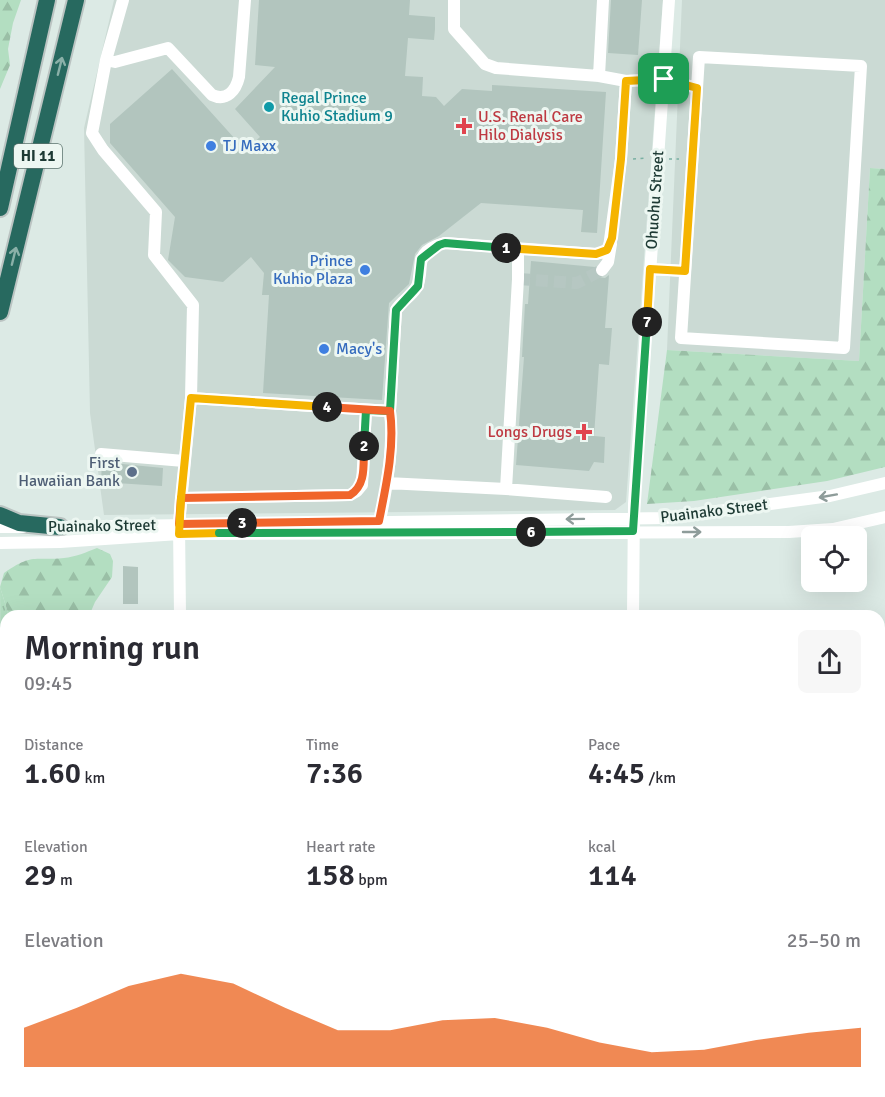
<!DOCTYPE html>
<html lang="en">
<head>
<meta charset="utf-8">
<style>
  :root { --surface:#fff; --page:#f7f7f7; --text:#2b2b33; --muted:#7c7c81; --accent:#ea580c }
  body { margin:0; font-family:Signika,sans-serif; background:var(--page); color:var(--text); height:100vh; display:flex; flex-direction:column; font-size:22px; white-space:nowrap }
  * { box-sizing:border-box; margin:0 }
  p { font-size:20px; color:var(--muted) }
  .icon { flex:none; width:33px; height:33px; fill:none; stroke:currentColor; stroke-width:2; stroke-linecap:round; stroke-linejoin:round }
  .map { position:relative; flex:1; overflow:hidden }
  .details { position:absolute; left:0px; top:610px; width:885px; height:488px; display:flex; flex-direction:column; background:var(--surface); border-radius:18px 18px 0 0; box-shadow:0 6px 24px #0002 }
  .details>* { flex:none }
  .controls { position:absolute; left:801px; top:526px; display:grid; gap:12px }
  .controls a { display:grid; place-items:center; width:66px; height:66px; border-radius:9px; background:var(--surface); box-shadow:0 6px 24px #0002; font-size:30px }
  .pin { position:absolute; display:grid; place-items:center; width:51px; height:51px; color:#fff; margin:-26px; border-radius:12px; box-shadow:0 3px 9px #0006 }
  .km { position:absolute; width:30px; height:30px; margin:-15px; border-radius:50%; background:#222; color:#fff; font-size:16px; line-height:30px; text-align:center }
  .round { display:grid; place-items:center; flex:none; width:63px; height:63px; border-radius:9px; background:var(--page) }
  .overview { display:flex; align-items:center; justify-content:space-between; height:102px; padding:0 24px }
  h1 { font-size:33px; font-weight:600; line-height:45px }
  .stats { display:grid; grid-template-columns:repeat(3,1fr); gap:9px; height:102px; padding:6px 24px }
  .stats div { display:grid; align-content:center }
  .stats b { font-size:30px; font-weight:600 }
  .stats small { font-size:16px; font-weight:400 }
  .stats p { font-size:16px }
  .chart { height:168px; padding:12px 24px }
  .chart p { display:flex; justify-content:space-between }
  .chart svg { width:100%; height:108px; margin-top:6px; fill:var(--accent); opacity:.7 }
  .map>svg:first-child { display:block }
</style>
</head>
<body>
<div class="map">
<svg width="885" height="1097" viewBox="0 0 885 1097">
  <defs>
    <pattern id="grass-tufts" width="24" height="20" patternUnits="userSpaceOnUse" patternTransform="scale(1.5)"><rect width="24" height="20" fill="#b3dec1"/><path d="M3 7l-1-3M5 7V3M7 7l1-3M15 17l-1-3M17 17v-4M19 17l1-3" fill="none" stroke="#9abfa6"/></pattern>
    <pattern id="forest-firs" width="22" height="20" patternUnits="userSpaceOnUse" patternTransform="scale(1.5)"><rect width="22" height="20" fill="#b3dec1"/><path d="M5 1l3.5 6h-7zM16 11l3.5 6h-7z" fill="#9abfa6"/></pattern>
    <pattern id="park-crowns" width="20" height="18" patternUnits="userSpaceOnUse" patternTransform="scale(1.5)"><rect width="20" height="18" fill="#b3dec1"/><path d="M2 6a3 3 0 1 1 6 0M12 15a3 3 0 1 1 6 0" fill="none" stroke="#9abfa6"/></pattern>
  </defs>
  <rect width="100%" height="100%" fill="#dceae5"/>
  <!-- built -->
  <path fill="#cbdad4" d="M 114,0 L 663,0 L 626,502 L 615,510 L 104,515 L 90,413 L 84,128 Z
    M 682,0 L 885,0 L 885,169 L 870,168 L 859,361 L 667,350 Z"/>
  <!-- grass -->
  <path fill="url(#grass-tufts)" d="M 0,587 L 9,616 L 6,616 L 6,671 L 1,721 Z"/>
  <!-- forest -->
  <path fill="url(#forest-firs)" d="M 0,0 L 21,0 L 13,23 L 8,49 L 10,65 L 0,89 Z
    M 870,168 L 885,169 L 885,467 L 827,481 L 694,501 L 647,504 L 667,350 L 859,361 Z
    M 97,548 L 110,554 L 113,561 L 112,577 L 95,602 L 89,616 L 9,616 L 0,587 L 4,573 C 33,553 33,561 64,558 C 75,557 87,552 97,548 Z
    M 6,671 L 6,874 L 0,875 L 0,721 Z"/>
  <!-- park -->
  <path fill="url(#park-crowns)" d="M 419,1092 L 628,1092 L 628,1097 L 419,1097 Z"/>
  <!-- building -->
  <path fill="#b2c5be" d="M 259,0 L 410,0 L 409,15 L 435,17 L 435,29 L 434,40 L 408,38 L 405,76 L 423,77 L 422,96 L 436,97 L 444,106 L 462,89 L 492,91 L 492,85 L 606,92 L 597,233 L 581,232 L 583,210 L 481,203 L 439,236 L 422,245 L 415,254 L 409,284 L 389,303 L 382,400 L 263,393 L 269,295 L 262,295 L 264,273 L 251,257 L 223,282 L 185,277 L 168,260 L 175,217 L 110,143 L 110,124 L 172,69 L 245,150 L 260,137 L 235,109 L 275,67 L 255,65 Z
    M 611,0 L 642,0 L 638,55 L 608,53 Z
    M 531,261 L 595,267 L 594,273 L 598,277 L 605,278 L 609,275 L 605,328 L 612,328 L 609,365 L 599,364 L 594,436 L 605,437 L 604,463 L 594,462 L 589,471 L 516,465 L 524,357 L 522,357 L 525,304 L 528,304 Z
    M 102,462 L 163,468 L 162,486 L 101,482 Z
    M 123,566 L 138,567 L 138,604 L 123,604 Z"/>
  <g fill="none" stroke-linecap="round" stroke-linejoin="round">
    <!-- minor-tunnel -->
    <path stroke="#b6c7c2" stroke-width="12" stroke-dasharray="12 6" stroke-linecap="butt" d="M 518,279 L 577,283 L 602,270"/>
    <!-- highway casing -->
    <g stroke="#bbc4c2" stroke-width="20">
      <path id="highway" d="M 0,208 L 47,0
        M 0,312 L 76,0
        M 0,515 L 19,523 L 60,527"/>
    </g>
    <!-- path -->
    <path stroke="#7ab0a3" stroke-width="1.5" stroke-dasharray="3 4.5" stroke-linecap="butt" d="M 633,159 L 646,158
      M 669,159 L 679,159
      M 421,1092 L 421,1097
      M 581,1092 L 581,1097"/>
    <!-- minor -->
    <path stroke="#fff" stroke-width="12" d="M 123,0 L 106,60 L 92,133 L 103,150 L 156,212 L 154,255 L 193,305 L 191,398 L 179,524 L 180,616
      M 454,0 L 454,29 L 485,64 L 496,68 L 599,76 L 626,81 L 664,79 L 697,88
      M 699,57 L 861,66 L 844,348 L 681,338 Z
      M 106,60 L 115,62 L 168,48 L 212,95 C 227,102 236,90 239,77 L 245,0
      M 599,76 L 603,0
      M 518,249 L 518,279 L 506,489 L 606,497
      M 650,269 L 685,271
      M 602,270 L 608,262 L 611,244
      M 191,398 L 390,411 L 396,310 C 401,301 411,297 416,288 C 427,270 409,252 445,243 L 596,254 L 604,252 L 609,247 L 621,159 L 626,81
      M 101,454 L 184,461
      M 387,483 L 506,489
      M 181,498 L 350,495 L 357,491 L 362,485 L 366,410
      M 0,527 L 23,527
      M 52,527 L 666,518 L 830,496 L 885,483
      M 378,529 C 386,494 394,447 390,411
      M 0,543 L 60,542 L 179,534 L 789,532 L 833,529 L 885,517
      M 633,616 L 634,504 L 669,0
      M 879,673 L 885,671
      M 879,839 L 885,837
      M 879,1009 L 885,1008
      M 0,1024 L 6,1024
      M 182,1092 L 182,1097
      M 335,1092 L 335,1097
      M 802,1092 L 802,1097
      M 633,1097 L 633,1092"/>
    <!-- highway -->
    <use href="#highway" stroke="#27695f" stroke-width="16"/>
  </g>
  <!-- one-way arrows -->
  <defs><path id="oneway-shaft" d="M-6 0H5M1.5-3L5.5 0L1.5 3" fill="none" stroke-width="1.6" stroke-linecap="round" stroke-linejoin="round" transform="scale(1.5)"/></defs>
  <g stroke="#8ab0a8">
    <use href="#oneway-shaft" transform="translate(60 66) rotate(-76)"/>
    <use href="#oneway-shaft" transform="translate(14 256) rotate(-76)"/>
  </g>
  <g stroke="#8e9c9a">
    <use href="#oneway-shaft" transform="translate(828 496) rotate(170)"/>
    <use href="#oneway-shaft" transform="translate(575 519) rotate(179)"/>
    <use href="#oneway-shaft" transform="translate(692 532)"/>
  </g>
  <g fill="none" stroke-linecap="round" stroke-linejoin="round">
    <!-- split-1 casing -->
    <g stroke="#fff" stroke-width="12">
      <path id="split-1" d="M 506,248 L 596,254 L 607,250 L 612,238 L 621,159 L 626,81 L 664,79"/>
    </g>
    <!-- split-2 casing -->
    <g stroke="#fff" stroke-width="12">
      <path id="split-2" d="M 364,446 L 366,410 L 390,411 L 396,310 L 418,286 L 421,259 L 439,245 L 445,243 L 506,248"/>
    </g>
    <!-- split-3 casing -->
    <g stroke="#fff" stroke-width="12">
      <path id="split-3" d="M 242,523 L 179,524 L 181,498 L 350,495 C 367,485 363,463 364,446"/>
    </g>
    <!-- split-4 casing -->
    <g stroke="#fff" stroke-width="12">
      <path id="split-4" d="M 242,523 L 379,521 C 386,486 395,447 390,411 L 327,407"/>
    </g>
    <!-- split-5 casing -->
    <g stroke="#fff" stroke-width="12">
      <path id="split-5" d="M 219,533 L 179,534 L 181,498 L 191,398 L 327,407"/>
    </g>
    <!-- split-6 casing -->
    <g stroke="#fff" stroke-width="12">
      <path id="split-6" d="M 219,533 L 531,532"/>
    </g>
    <!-- split-7 casing -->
    <g stroke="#fff" stroke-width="12">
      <path id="split-7" d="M 531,532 L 633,531 L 647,322"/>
    </g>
    <!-- split-8 casing -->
    <g stroke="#fff" stroke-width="12">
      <path id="split-8" d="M 647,322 L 650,269 L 685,271 L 697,88 L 664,79"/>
    </g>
    <!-- split-1 -->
    <use href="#split-1" stroke="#f5b400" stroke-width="8"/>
    <!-- split-2 -->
    <use href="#split-2" stroke="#22a559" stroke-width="8"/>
    <!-- split-3 -->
    <use href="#split-3" stroke="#f0652b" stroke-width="8"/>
    <!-- split-4 -->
    <use href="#split-4" stroke="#f0652b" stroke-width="8"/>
    <!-- split-5 -->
    <use href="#split-5" stroke="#f5b400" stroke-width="8"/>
    <!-- split-6 -->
    <use href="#split-6" stroke="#22a559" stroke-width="8"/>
    <!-- split-7 -->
    <use href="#split-7" stroke="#22a559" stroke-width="8"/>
    <!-- split-8 -->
    <use href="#split-8" stroke="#f5b400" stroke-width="8"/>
  </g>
  <!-- markers -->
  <circle fill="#0f9aa8" stroke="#edf7f2" stroke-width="2" cx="269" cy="107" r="6"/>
  <g fill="#e0444e" stroke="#edf7f2" stroke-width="2">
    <path d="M461 117h6v6h6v6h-6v6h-6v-6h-6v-6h6z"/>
    <path d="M581 423h6v6h6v6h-6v6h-6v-6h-6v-6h6z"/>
  </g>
  <g fill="#3f7fe0" stroke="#edf7f2" stroke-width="2">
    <circle cx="211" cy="146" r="6"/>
    <circle cx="365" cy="270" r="6"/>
    <circle cx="324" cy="349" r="6"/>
  </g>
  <circle fill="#5c6f8a" stroke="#edf7f2" stroke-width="2" cx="132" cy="472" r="6"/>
  <g text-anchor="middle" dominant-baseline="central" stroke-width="6" stroke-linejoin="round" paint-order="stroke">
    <!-- shield labels -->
    <rect fill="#edf7f2" stroke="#5b736d" stroke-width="1.5" x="14" y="144" width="48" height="24" rx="4.5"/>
    <g font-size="15" font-weight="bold" fill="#1d3a34">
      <text x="38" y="156">HI 11</text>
    </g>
    <!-- culture labels -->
    <g font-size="16" fill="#0d838f" stroke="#edf7f2" text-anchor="start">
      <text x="281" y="98">Regal Prince<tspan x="281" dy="18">Kuhio Stadium 9</tspan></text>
    </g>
    <!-- health labels -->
    <g font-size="16" fill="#be3a42" stroke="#edf7f2" text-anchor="start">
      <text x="478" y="117">U.S. Renal Care<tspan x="478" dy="18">Hilo Dialysis</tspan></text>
      <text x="572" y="432" text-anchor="end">Longs Drugs</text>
    </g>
    <!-- shop labels -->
    <g font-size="16" fill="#366cbe" stroke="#edf7f2" text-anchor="start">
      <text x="223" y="146">TJ Maxx</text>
      <text x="353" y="261" text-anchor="end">Prince<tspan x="353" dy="18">Kuhio Plaza</tspan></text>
      <text x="336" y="349">Macy's</text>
    </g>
    <!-- street labels -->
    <g font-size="16" fill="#1d3a34" stroke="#edf7f2">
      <text transform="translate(655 200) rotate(-86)">Ohuohu Street</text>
      <text transform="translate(714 511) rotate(-7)">Puainako Street</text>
      <text transform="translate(102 526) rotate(-1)">Puainako Street</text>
    </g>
    <!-- service labels -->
    <g font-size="16" fill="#4e5e75" stroke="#edf7f2" text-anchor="end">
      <text x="120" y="463">First<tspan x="120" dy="18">Hawaiian Bank</tspan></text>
    </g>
  </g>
</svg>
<div class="controls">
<a><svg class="icon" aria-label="locate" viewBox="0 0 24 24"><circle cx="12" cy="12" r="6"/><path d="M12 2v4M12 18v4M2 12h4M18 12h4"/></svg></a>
</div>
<div class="pin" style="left:664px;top:79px;background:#1e9e55"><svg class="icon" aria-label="arrive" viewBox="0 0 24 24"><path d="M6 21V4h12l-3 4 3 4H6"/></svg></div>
<b class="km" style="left:506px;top:248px">1</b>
<b class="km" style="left:364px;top:446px">2</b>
<b class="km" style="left:242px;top:523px">3</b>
<b class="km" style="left:327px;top:407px">4</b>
<b class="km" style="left:531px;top:532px">6</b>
<b class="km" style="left:647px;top:322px">7</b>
<section class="details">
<div class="overview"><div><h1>Morning run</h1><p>09:45</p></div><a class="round"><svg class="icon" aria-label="share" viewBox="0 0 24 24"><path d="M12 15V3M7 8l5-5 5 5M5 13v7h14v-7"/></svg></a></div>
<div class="stats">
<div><p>Distance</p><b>1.60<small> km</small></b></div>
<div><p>Time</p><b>7:36</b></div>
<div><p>Pace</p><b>4:45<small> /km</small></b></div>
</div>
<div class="stats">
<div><p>Elevation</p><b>29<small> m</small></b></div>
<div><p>Heart rate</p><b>158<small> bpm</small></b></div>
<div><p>kcal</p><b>114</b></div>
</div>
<div class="chart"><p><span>Elevation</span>25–50 m</p>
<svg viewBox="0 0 160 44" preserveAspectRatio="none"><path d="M0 44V28L10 20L20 11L30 6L40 10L50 20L60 29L70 29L80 25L90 24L100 28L110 34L120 38L130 37L140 33L150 30L160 28V44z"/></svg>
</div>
</section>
</div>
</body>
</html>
